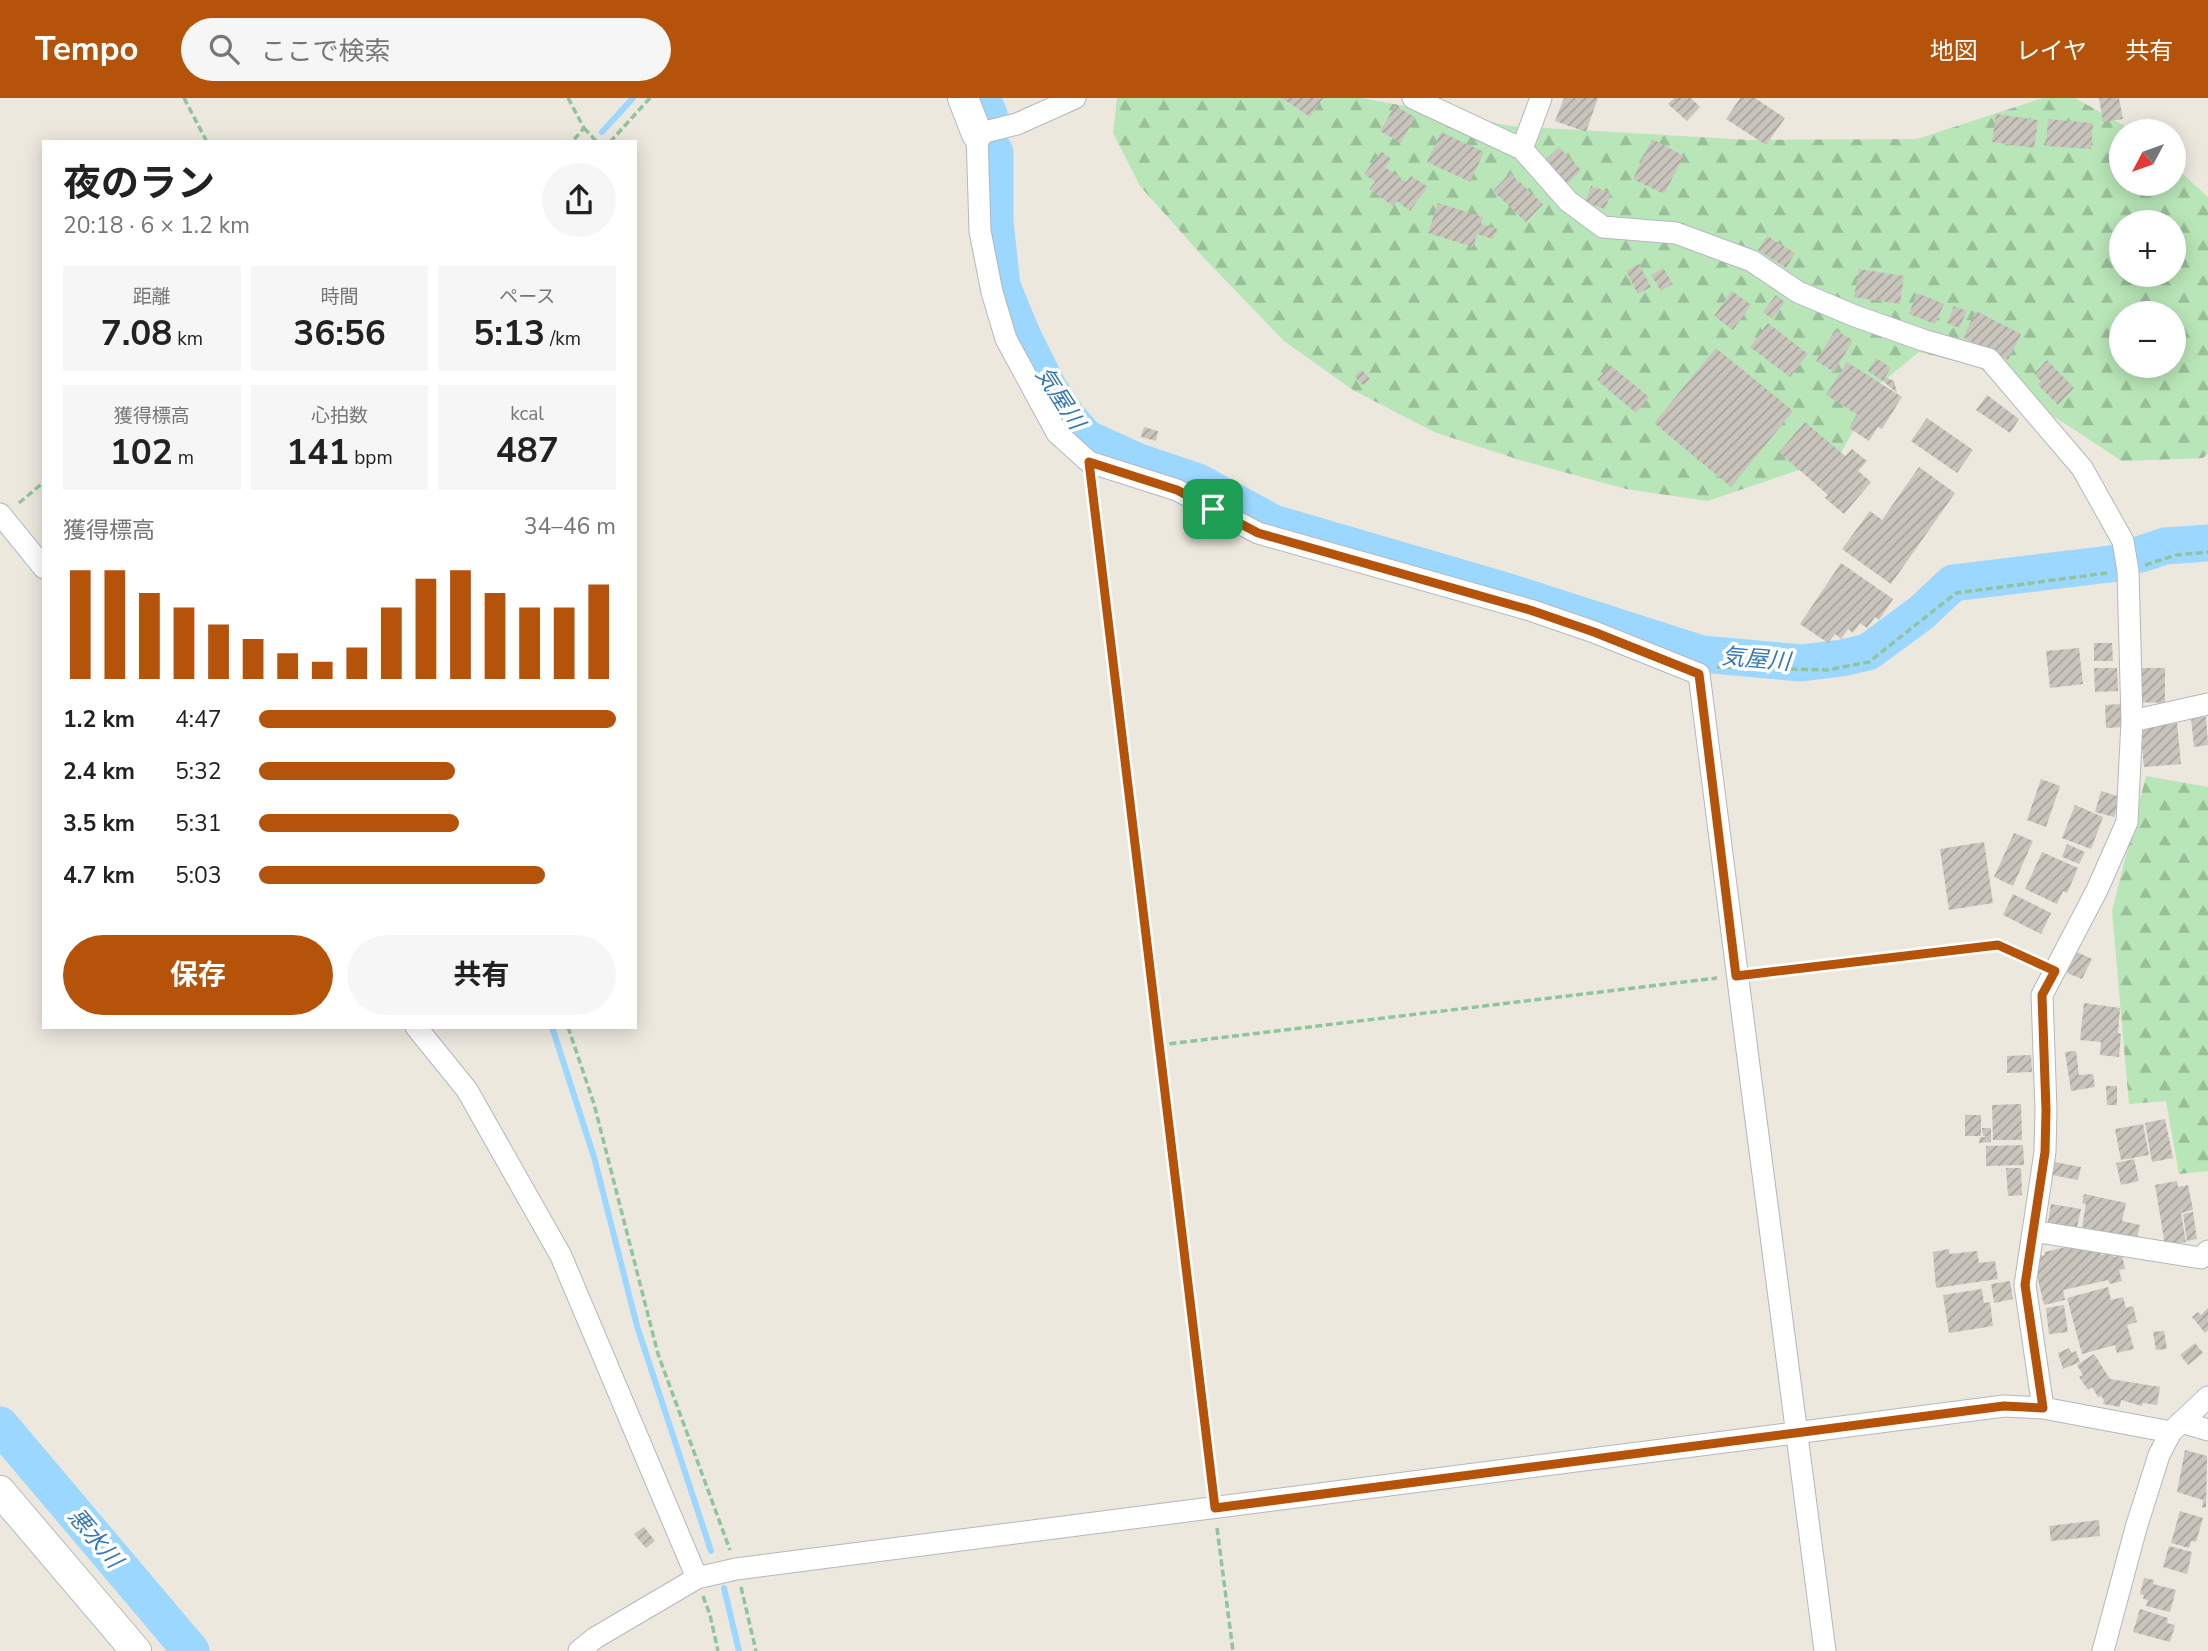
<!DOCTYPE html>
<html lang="ja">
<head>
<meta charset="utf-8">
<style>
  :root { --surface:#fff; --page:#f6f6f6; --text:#222; --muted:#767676; --accent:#b45309 }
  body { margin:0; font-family:"Nunito Sans","Noto Sans JP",sans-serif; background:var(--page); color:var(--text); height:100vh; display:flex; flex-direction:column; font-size:26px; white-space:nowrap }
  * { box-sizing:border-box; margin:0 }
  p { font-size:23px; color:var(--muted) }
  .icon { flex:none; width:38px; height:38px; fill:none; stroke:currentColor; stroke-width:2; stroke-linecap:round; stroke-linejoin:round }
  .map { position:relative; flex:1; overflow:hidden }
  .panel { position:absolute; left:42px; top:42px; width:595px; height:889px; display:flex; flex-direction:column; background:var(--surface); border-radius:0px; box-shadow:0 4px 18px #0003 }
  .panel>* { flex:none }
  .needle { width:46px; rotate:229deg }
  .tools { position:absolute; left:2109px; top:21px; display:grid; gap:14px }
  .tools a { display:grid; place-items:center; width:77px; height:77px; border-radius:50%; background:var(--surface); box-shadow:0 4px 18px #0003; font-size:35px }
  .pin { position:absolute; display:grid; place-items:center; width:60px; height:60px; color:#fff; margin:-30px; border-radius:14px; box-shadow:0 4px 10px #0006 }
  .round { display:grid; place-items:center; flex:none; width:74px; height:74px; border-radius:37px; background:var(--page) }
  .head { display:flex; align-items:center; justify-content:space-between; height:119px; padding:0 21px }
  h1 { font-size:38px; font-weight:700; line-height:52px }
  .figures { display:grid; grid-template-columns:repeat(3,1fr); gap:10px; height:119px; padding:7px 21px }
  .figures div { display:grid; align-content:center; border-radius:0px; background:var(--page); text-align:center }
  .figures b { font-size:35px; font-weight:700 }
  .figures small { font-size:19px; font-weight:400 }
  .figures p { font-size:19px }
  .chart { height:196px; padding:14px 21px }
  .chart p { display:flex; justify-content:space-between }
  .chart svg { width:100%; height:126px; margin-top:7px; stroke:var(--accent); stroke-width:6 }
  .primary-button { display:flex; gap:14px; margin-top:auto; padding:14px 21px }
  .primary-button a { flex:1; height:80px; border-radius:42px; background:var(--accent); color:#fff; font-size:28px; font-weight:700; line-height:80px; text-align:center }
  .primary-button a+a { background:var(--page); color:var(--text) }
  ul { padding:0 21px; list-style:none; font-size:23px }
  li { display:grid; grid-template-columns:112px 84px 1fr; align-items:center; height:52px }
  li i { height:18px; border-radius:9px; background:var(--accent) }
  header { display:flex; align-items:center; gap:42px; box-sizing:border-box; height:98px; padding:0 35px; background:var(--accent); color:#fff }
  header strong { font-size:33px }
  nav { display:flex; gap:38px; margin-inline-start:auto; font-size:24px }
  .search { width:490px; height:63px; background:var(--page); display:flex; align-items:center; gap:18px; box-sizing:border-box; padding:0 24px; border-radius:38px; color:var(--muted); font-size:26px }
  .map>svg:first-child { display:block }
</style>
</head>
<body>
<header>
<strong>Tempo</strong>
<div class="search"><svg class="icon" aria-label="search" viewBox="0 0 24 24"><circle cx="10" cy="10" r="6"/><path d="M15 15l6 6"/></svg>ここで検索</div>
<nav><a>地図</a><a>レイヤ</a><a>共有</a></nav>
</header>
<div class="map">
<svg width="2208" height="1553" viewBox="0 0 2208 1553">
  <defs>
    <pattern id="forest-firs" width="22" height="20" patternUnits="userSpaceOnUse" patternTransform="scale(1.75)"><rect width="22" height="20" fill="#b9e6b8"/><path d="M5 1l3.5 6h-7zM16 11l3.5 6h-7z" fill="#99be99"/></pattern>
    <pattern id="building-hatch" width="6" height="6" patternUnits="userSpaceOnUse" patternTransform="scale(1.75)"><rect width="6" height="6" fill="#c9c5bd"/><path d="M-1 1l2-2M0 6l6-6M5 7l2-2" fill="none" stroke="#a6a39d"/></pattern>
  </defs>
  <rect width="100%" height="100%" fill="#ece8de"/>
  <!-- forest -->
  <path fill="url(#forest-firs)" fill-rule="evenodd" d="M 1117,0 L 1362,0 L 1511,28 L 1750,42 L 1917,41 L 2043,0 L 2075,0 L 2134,33 L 2121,33 L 2121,86 L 2174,86 L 2174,68 L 2208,99 L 2208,355 L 2203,360 L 2122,363 L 1978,269 L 1919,254 L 1880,286 L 1839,358 L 1708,403 L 1626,391 L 1523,363 L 1434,334 L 1353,292 L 1284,243 L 1205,161 L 1140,88 L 1113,35 ZM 2121,124 L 2174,124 L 2174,177 L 2121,177 ZM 2121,215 L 2174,215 L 2174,268 L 2121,268 Z
    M 2146,678 L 2208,689 L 2208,1073 L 2179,1076 L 2166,1003 L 2129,1006 L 2112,813 Z"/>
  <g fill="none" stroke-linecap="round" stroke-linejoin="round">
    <!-- stream -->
    <path stroke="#9bd7ff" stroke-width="6" d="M 602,34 L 633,0
      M 552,929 L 594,1059 L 637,1228 L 711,1453
      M 724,1490 L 739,1553"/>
    <!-- river -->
    <path stroke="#9bd7ff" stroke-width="37" d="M 981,0 L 989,16
      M 995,54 L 995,124 L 1002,188 L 1023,239 L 1048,289 L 1067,318 L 1086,340 L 1139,364 L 1198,384 L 1273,425 L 1509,494 L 1702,556 L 1801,565 L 1842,560 L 1868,554 L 1921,515 L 1953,485 L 2118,465
      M 2141,456 L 2165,448 L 2208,445
      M 0,1327 L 191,1553"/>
  </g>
  <!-- building -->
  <path fill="url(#building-hatch)" d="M 1282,0 L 1323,0 L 1310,19 Z
    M 1564,0 L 1598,0 L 1586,34 L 1555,23 Z
    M 1674,0 L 1691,0 L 1700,9 L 1687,23 L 1668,6 Z
    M 1740,0 L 1755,0 L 1785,20 L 1766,47 L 1726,21 Z
    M 2099,0 L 2119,0 L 2123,21 L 2103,24 Z
    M 1395,8 L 1415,19 L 1401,45 L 1380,33 Z
    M 1996,16 L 2038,22 L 2034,50 L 1992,44 Z
    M 2048,21 L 2093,25 L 2091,51 L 2046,48 Z
    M 1441,34 L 1484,54 L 1470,84 L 1427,64 Z
    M 1652,41 L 1684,58 L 1664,96 L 1633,81 Z
    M 1559,49 L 1581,72 L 1566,87 L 1544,63 Z
    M 1381,53 L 1391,61 L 1385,69 L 1406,84 L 1411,78 L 1428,89 L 1410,113 L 1397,103 L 1393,108 L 1369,91 L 1375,84 L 1364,76 Z
    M 1510,75 L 1543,106 L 1526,124 L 1493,93 Z
    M 1591,88 L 1611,95 L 1605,111 L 1585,104 Z
    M 1438,105 L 1483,119 L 1481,126 L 1497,131 L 1493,141 L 1477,136 L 1473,149 L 1428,135 Z
    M 1767,138 L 1795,155 L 1786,170 L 1758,152 Z
    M 1639,166 L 1651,189 L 1638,196 L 1626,173 Z
    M 1663,170 L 1673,186 L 1661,193 L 1651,177 Z
    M 1859,171 L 1904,178 L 1900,206 L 1854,199 Z
    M 1732,193 L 1751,207 L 1733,232 L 1714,218 Z
    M 1917,195 L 1944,206 L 1935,226 L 1909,216 Z
    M 1776,197 L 1785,204 L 1772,221 L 1763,214 Z
    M 1954,208 L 1967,213 L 1959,230 L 1947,225 Z
    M 1976,213 L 2021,236 L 2008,262 L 1963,239 Z
    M 1768,225 L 1808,256 L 1790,279 L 1750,249 Z
    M 1835,232 L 1853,242 L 1834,274 L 1816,263 Z
    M 1716,250 L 1793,313 L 1731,389 L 1654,325 Z
    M 1876,260 L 1891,270 L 1885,279 L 1894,283 L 1897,295 L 1883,283 L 1868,273 Z
    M 2047,262 L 2074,290 L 2058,307 L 2038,287 L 2041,283 L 2034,276 Z
    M 1847,264 L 1902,299 L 1882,331 L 1878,329 L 1869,343 L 1849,330 L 1858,317 L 1826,297 Z
    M 1610,267 L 1649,299 L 1636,315 L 1597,282 Z
    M 1362,272 L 1370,281 L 1363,287 L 1354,278 Z
    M 1987,297 L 2019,321 L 2010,335 L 1976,312 Z
    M 1927,320 L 1973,352 L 1957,375 L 1911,343 Z
    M 1805,324 L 1845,358 L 1852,351 L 1867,363 L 1858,373 L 1871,384 L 1844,416 L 1825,400 L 1828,397 L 1779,354 Z
    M 1144,329 L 1158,333 L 1156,343 L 1141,339 Z
    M 1919,369 L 1955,395 L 1891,486 L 1842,451 L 1870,413 L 1882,422 Z
    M 1841,465 L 1893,501 L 1879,522 L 1875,519 L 1867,530 L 1860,525 L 1853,535 L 1848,531 L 1841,541 L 1835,536 L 1828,545 L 1800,526 Z
    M 2094,545 L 2112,545 L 2113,563 L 2094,563 Z
    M 2079,550 L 2083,586 L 2050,590 L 2046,553 Z
    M 2094,570 L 2117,570 L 2118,593 L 2095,594 Z
    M 2138,570 L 2165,570 L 2165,605 L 2138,604 Z
    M 2121,606 L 2123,629 L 2106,630 L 2105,607 Z
    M 2206,619 L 2208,647 L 2194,649 L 2191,620 Z
    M 2177,625 L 2181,666 L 2144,669 L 2140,628 Z
    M 2041,681 L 2060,688 L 2046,729 L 2027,722 Z
    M 2101,693 L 2120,699 L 2114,719 L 2095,714 Z
    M 2075,707 L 2103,719 L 2091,751 L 2062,740 Z
    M 2014,735 L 2033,743 L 2013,788 L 1994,779 Z
    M 1984,744 L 1993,805 L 1949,812 L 1940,751 Z
    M 2067,746 L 2085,754 L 2079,766 L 2062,759 Z
    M 2042,754 L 2078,770 L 2067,795 L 2063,793 L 2057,806 L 2025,791 Z
    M 2013,796 L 2051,815 L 2041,836 L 2003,817 Z
    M 2077,854 L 2092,861 L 2082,881 L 2067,875 Z
    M 2084,905 L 2120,910 L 2118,935 L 2121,936 L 2119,959 L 2100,957 L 2101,944 L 2080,942 Z
    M 2076,953 L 2079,977 L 2093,976 L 2095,989 L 2071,993 L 2065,954 Z
    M 2031,957 L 2032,974 L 2007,975 L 2007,958 Z
    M 2106,988 L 2117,988 L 2117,1007 L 2107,1007 Z
    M 2021,1006 L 2022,1042 L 1993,1042 L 1992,1007 Z
    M 1965,1017 L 1981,1017 L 1981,1038 L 1965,1038 Z
    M 2165,1021 L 2173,1060 L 2152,1064 L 2145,1025 Z
    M 2143,1026 L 2149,1057 L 2121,1062 L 2115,1031 Z
    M 1982,1030 L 1991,1030 L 1991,1044 L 1979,1045 L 1980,1039 L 1989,1039 L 1983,1038 Z
    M 2023,1047 L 2024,1067 L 1986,1068 L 1986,1048 Z
    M 2134,1061 L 2139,1083 L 2121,1087 L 2116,1065 Z
    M 2055,1064 L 2081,1069 L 2078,1082 L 2052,1077 Z
    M 2006,1070 L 2021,1070 L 2022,1097 L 2008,1098 Z
    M 2177,1083 L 2178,1089 L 2188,1087 L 2193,1112 L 2181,1115 L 2186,1144 L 2165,1147 L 2155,1087 Z
    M 2084,1096 L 2126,1105 L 2122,1123 L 2140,1127 L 2137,1141 L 2082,1129 L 2086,1106 L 2082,1105 Z
    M 2051,1106 L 2081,1111 L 2077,1130 L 2048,1124 Z
    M 2193,1114 L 2197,1141 L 2187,1143 L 2183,1116 Z
    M 2074,1147 L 2075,1151 L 2089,1148 L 2100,1150 L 2101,1157 L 2113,1154 L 2114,1159 L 2122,1157 L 2125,1171 L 2119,1172 L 2122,1183 L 2110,1186 L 2108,1182 L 2063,1192 L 2065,1202 L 2044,1207 L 2035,1169 L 2036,1159 L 2045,1157 L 2045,1154 Z
    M 1949,1151 L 1950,1156 L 1977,1153 L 1979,1165 L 1995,1163 L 1998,1181 L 1936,1190 L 1933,1154 Z
    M 2010,1183 L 2013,1201 L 1994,1205 L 1991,1186 Z
    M 2108,1189 L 2111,1202 L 2123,1199 L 2126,1210 L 2133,1208 L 2137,1224 L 2127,1227 L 2134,1251 L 2117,1255 L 2115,1247 L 2082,1256 L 2067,1200 Z
    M 1982,1191 L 1984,1205 L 1990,1204 L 1993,1228 L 1949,1235 L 1943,1197 Z
    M 2064,1207 L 2068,1234 L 2049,1236 L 2046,1210 Z
    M 2208,1210 L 2208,1232 L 2205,1235 L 2192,1219 L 2198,1214 L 2201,1217 Z
    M 2164,1233 L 2167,1251 L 2156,1252 L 2153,1234 Z
    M 2195,1245 L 2203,1255 L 2188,1267 L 2180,1257 Z
    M 2069,1250 L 2072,1255 L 2076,1253 L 2080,1264 L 2063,1271 L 2058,1255 Z
    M 2094,1256 L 2110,1281 L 2160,1289 L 2157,1307 L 2143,1305 L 2142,1308 L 2121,1302 L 2120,1309 L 2103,1306 L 2104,1302 L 2101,1298 L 2098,1299 L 2092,1289 L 2088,1292 L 2079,1279 L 2083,1277 L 2077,1267 Z
    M 2185,1352 L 2207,1358 L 2206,1410 L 2202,1409 L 2203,1402 L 2177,1394 Z
    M 2180,1413 L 2203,1420 L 2196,1444 L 2191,1443 L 2189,1450 L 2171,1445 Z
    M 2099,1422 L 2100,1438 L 2051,1443 L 2049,1428 Z
    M 644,1429 L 655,1443 L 646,1450 L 634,1436 Z
    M 2169,1448 L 2192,1454 L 2187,1476 L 2163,1469 Z
    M 2144,1480 L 2154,1482 L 2153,1486 L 2176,1492 L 2170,1514 L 2146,1508 L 2148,1502 L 2143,1501 L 2144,1497 L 2140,1496 Z
    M 2140,1511 L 2168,1520 L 2167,1525 L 2175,1527 L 2170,1544 L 2133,1534 Z"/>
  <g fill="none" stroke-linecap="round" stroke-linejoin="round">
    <!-- street casing -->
    <g stroke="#b4b7bd" stroke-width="23">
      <path id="street" d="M 1075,0 L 1017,26 L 977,36 L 980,133 L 992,194 L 1006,241 L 1057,335 L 1089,364 L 1177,392 L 1258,435 L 1530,512 L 1594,534 L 1699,576 C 1739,902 1784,1227 1825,1553
        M 1413,0 L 1522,51 L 1568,103 L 1603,129 L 1676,135 L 1752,163 L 1798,194 L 1855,218 L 1923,242 L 1989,261 L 2082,370 L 2123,443 L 2128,473 L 2132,623 L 2127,724 L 2097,792 L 2042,897 L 2046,1012 L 2045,1054 L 2025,1187 L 2043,1310
        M 1522,51 L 1541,0
        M 0,416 L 44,470
        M 2132,623 L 2208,606
        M 416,929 L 467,992 L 561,1158 L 697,1480 L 736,1471 L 2004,1308 L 2043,1310 L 2171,1334
        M 2033,1133 L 2201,1160 L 2208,1153
        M 2181,1324 L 2208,1332
        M 579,1553 L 595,1540 L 697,1480
        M 2103,1553 L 2136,1430 L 2159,1357 L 2171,1334 L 2208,1299"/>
    </g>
    <!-- secondary casing -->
    <g stroke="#b4b9bf" stroke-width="32">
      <path id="secondary" d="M 963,0 L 977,36
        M 0,1393 L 136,1553"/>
    </g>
    <!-- path -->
    <path stroke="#8fc59d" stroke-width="3.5" stroke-dasharray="7 3.5" stroke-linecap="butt" d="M 184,0 L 207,44
      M 568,0 L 584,30 L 572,44
      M 584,30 L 597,44
      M 610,44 L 650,0
      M 1092,387 L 1213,1391
      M 19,405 L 44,384
      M 2145,467 L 2176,457 L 2208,454
      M 1717,569 L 1827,572 L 1869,564 L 1956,495 L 2107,475
      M 1756,876 L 1998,847 L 2037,865
      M 568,929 L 594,1006 L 658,1256 L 730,1452
      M 1159,947 L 1717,880
      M 1217,1430 L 1233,1553
      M 741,1489 L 756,1553
      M 703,1498 L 710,1517 L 718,1553"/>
    <!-- street -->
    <use href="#street" stroke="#fff" stroke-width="21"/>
    <!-- secondary -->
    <use href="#secondary" stroke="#fff" stroke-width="30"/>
  </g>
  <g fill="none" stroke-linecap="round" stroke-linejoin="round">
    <!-- route casing -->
    <g stroke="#fff" stroke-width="14">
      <path id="route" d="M 1089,364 L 1177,392 L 1258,435 L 1530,512 L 1594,534 L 1699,576 L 1736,878 L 1998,847 L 2055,873 L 2042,897 L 2046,1012 L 2045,1054 L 2025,1187 L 2043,1310 L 2004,1308 L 1215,1410 Z"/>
    </g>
    <!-- route -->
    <use href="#route" stroke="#b45309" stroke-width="9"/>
  </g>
  <g text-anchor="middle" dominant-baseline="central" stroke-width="7" stroke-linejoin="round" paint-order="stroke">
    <!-- water labels -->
    <g font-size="23" font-style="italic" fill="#3378b7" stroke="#fff">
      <text transform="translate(1060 300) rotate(57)">気屋川</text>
      <text transform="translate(1756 561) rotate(5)">気屋川</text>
      <text transform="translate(95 1440) rotate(50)">悪水川</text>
    </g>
  </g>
</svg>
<div class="tools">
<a><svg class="needle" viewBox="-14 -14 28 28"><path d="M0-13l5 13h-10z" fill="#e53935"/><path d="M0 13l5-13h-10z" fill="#767676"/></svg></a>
<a>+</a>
<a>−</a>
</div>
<div class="pin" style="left:1213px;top:411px;background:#1e9e55"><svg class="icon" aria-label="arrive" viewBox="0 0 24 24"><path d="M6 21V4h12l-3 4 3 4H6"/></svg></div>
<section class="panel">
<div class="head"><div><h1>夜のラン</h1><p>20:18 · 6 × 1.2 km</p></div><a class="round"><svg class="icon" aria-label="share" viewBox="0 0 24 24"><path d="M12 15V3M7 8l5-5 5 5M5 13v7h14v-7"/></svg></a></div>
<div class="figures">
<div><p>距離</p><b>7.08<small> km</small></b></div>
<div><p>時間</p><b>36:56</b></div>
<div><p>ペース</p><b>5:13<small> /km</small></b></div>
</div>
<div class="figures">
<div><p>獲得標高</p><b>102<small> m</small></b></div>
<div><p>心拍数</p><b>141<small> bpm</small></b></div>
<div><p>kcal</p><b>487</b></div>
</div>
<div class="chart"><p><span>獲得標高</span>34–46 m</p>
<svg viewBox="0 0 160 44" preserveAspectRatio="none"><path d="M5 44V6M15 44V6M25 44V14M35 44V19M45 44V25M55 44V30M65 44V35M75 44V38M85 44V33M95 44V19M105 44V9M115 44V6M125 44V14M135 44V19M145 44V19M155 44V11"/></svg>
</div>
<ul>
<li><b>1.2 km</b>4:47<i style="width:100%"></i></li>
<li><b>2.4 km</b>5:32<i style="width:55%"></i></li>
<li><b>3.5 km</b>5:31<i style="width:56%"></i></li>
<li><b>4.7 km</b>5:03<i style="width:80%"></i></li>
</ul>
<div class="primary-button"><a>保存</a><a>共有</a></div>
</section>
</div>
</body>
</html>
